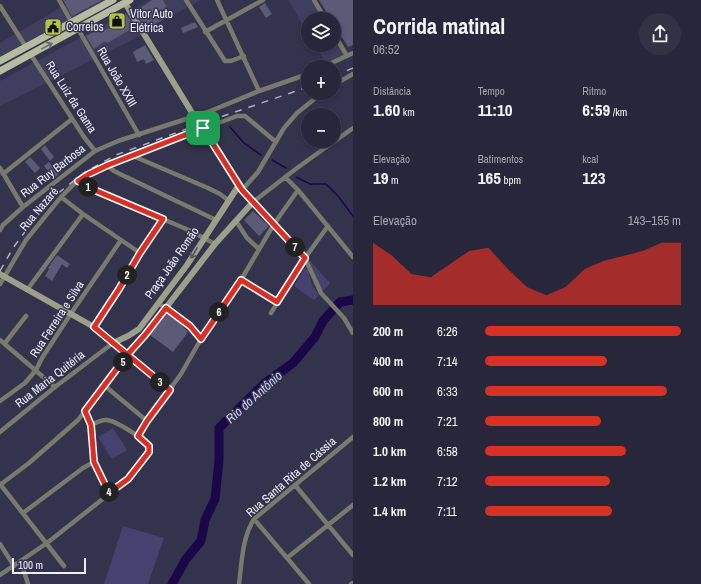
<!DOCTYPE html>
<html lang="pt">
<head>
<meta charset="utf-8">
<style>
  :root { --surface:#27263a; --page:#333245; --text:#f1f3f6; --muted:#a4a5af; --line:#434354; --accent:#d93025 }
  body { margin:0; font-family:"Archivo Narrow",sans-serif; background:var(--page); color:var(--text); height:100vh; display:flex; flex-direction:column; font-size:15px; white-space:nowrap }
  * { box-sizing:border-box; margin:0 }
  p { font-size:13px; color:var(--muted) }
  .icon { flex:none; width:22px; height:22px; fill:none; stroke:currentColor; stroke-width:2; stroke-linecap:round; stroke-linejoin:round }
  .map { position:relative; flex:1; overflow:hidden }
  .side { display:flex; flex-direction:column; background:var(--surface); width:348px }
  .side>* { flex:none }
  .buttons { position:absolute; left:301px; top:12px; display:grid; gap:8px }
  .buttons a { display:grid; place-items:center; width:40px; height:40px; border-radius:50%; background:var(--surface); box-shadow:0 2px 6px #0003,0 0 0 1px var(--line); font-size:20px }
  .scale { position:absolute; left:12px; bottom:10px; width:74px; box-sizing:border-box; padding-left:4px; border:2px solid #eef; border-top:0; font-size:11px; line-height:14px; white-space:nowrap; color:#eef; -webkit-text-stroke:3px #34334d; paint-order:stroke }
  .pin { position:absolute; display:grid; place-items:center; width:34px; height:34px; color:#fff; margin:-17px; border-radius:8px; box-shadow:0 2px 6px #0006 }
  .km { position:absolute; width:20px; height:20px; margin:-10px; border-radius:50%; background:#222; color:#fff; font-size:11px; line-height:20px; text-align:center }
  .round { display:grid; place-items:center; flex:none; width:42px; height:42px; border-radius:21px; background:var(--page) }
  .summary { display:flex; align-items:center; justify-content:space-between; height:68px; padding:0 20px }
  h1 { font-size:22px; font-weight:700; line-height:30px }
  .metrics { display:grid; grid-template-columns:repeat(3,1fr); gap:6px; height:68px; padding:4px 20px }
  .metrics div { display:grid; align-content:center }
  .metrics b { font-size:17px; font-weight:700 }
  .metrics small { font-size:11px; font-weight:400 }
  .metrics p { font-size:11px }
  .chart { height:112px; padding:8px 20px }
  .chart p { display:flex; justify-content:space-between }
  .chart svg { width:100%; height:72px; margin-top:4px; fill:var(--accent); opacity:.7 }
  ul { padding:0 20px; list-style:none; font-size:13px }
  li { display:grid; grid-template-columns:64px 48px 1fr; align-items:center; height:30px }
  li i { height:10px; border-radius:5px; background:var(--accent) }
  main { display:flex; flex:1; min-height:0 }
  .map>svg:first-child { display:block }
</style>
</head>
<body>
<main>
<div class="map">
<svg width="353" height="584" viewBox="0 0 353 584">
  <rect width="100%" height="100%" fill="#34334d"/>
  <!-- built -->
  <path fill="#403e5e" d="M 64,0 L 112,0 L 0,61 L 0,43 L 67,4 Z
    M 150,0 L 201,0 L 146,30 L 136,38 L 0,106 L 0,81 Z
    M 288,0 L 311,0 L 322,19 L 308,19 L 308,33 Z
    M 334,38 L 345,56 L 327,65 L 315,45 L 334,45 Z"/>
  <!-- green -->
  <path fill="#464270" d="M 310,261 L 330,283 L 322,292 L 309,262 Z
    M 305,268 L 308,270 L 312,285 L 319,295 L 314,300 L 294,286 Z
    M 113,428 L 127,450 L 112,459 L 98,437 Z
    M 123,526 L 164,538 L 148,584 L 104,584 Z"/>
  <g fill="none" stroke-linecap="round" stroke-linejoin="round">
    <!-- stream -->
    <path stroke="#190747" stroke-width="1.5" d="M 230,127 L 244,143 L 261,155
      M 272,160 L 286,168
      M 296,177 L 310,184 L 326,184 L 338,196 L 353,216"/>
    <!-- river -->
    <path stroke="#190747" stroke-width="9" d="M 172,584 L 186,559 L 201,541 L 205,520 L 215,499 L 219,461 L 219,428 L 265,383 L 293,363 L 315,337 L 323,321 L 340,302 L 353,300"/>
  </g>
  <!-- building -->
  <path fill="#5b5a77" d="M 63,0 L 102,0 L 72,16 Z
    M 152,0 L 163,0 L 167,8 L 163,10 L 167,17 L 148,28 L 144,22 L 142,23 L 135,10 L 138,8 L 139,9 Z
    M 319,0 L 353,0 L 353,45 L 348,47 L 334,24 L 334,19 L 331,19 Z
    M 265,3 L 272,14 L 266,18 L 259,7 Z
    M 126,14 L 135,27 L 107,43 L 105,41 L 94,49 L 86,36 L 98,30 L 99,33 L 107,29 L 114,25 L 113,23 Z
    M 195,22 L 198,27 L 183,33 L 181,28 Z
    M 145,45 L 154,60 L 146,64 L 144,59 L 137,62 L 133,52 Z
    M 45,145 L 54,157 L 50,161 L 41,149 Z
    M 30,157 L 40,168 L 35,173 L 25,162 Z
    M 49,162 L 59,174 L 54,178 L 44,166 Z
    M 253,211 L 269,226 L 259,236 L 244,220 Z
    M 57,255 L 70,264 L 67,268 L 62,264 L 52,281 L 45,276 L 49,269 L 48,268 Z
    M 167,314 L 179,322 L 188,332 L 173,352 L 150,335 Z"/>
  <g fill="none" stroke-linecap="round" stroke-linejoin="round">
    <!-- street -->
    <path stroke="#777a6c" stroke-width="4.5" d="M 59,0 L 72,23
      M 186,0 L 225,61 L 231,61 L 244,56
      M 217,0 L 259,91
      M 314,0 L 325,19
      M 0,6 L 26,47
      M 78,29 L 139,135
      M 205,32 L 263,0
      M 334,34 L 347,56
      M 31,55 L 84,137 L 95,151
      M 323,67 L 353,53
      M 334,85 L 353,74
      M 353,128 L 297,168 L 253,202 L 274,224 L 305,258 L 321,293 L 344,318 L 353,333
      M 133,156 L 208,188 L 220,194 L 228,200
      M 107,165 L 114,171 L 122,175 L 216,220
      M 0,168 L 23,207
      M 3,174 L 72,119
      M 285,177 L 298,190 L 353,257
      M 77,181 L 92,189 L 191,231 L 215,244
      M 242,190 L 258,172 L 284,128 L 297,113 L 322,93
      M 61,197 L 83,214 L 140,253
      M 236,221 L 247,238 L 259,249
      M 0,230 L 3,225 L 23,207 L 95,151 L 118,141 L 208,112 L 259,91 L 308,74
      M 241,280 L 277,302
      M 0,284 L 26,240 L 61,197 L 77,181 L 89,174 L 107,165 L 237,116 L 245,116 L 276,142
      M 27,290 L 83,214
      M 158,303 L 181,319 L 201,339
      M 271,313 L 305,258 L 328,226
      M 94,327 L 119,289 L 140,253 L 163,219
      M 0,340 L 55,387
      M 5,343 L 26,316
      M 105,386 L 147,421
      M 0,401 L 25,383 L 36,370 L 42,358 L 70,315 L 121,240
      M 85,411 L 91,425 L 94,462 L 109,493
      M 0,432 L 55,387 L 113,343
      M 138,436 L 147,421 L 181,374 L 201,339 L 241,280 L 274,224 L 298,190
      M 0,484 L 64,566
      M 0,485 L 29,463 L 78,420 L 128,355 L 170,390
      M 295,485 L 353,555
      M 23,513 L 83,468 L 94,462
      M 254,519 L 309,584
      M 0,544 L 14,566
      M 287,558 L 353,505
      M 21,562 L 28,584
      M 0,575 L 47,543 L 128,479 L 149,452 L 150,448 C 147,440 115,420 106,420 C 101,420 95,423 91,425
      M 239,584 C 242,562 242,538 254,519 L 353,437
      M 351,584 L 353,583"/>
    <!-- secondary -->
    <path stroke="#9c9f8a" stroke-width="6" d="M 0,274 L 94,327 L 128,355 L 145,335 L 215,244 L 253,202 L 239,185 L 194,116 L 125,3
      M 113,343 L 128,336 L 139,329 L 187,265 L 239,185"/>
    <!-- primary -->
    <path stroke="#b7bca0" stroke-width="7" d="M 0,61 L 113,0
      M 0,71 L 130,0"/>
    <!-- rail -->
    <path stroke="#afafc3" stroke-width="1.5" stroke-dasharray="7 7" stroke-linecap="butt" d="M 334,76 L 353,68
      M 0,271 L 13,248 L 47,202 L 85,172 L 116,155 L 200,124 L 308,87"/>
  </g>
  <!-- one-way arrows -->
  <defs><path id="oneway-shaft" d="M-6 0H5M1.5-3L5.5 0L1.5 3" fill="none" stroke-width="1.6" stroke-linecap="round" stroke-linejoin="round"/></defs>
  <use stroke="#686a6e" href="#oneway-shaft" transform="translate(47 46) rotate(-29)"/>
  <use stroke="#53535f" href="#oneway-shaft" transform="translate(194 253) rotate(121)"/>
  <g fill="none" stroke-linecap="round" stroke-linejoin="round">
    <!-- route casing -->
    <g stroke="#fff" stroke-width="8">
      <path id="route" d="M 203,128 L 108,165 L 89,174 L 78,181 L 92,189 L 163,219 L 140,253 L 119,289 L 94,327 L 170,390 L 147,421 L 138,436 L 149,446 L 149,452 L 128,479 L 109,493 L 94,462 L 91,425 L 85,411 L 128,354 L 145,335 L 166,308 L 190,326 L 201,339 L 241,280 L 277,302 L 305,258 L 242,190 L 203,128"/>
    </g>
    <!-- route -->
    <use href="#route" stroke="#d93025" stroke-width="5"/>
  </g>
  <!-- icons -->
  <defs>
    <g id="shop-square" transform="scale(0.9)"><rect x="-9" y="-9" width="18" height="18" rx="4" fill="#b4c24a" stroke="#34334d"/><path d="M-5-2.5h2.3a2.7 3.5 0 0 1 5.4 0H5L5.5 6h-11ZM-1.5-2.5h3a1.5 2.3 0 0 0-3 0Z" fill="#111"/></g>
    <g id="civic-square" transform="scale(0.9)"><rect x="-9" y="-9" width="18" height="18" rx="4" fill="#b4c24a" stroke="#34334d"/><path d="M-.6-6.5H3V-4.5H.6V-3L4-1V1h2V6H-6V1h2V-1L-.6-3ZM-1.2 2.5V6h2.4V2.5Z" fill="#111"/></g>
  </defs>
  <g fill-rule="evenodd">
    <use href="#shop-square" x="117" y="21"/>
    <use href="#civic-square" x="53" y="27"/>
  </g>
  <g text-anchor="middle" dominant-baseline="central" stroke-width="3" stroke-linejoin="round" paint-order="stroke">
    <!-- poi labels -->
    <g font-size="12" fill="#eef" stroke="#34334d" text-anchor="start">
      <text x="130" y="14">Vitor Auto<tspan x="130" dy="14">Elétrica</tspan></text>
      <text x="66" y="27">Correios</text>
    </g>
    <!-- street labels -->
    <g font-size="12" fill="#eef" stroke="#34334d">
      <text transform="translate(117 77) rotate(60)">Rua João XXIII</text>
      <text transform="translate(71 97) rotate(57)">Rua Luiz da Gama</text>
      <text transform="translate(53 171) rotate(-38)">Rua Ruy Barbosa</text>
      <text transform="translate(39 209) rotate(-50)">Rua Nazaré</text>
      <text transform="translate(172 263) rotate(-55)">Praça João Romão</text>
      <text transform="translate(57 319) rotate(-57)">Rua Ferreira e Silva</text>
      <text transform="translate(50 379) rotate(-38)">Rua Maria Quitéria</text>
      <text transform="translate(291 477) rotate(-41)">Rua Santa Rita de Cássia</text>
    </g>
    <!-- water labels -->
    <g font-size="13" font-style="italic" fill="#d0cff7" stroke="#34334d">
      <text transform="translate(254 397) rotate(-42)">Rio do Antônio</text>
    </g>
  </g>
</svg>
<div class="buttons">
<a><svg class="icon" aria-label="layers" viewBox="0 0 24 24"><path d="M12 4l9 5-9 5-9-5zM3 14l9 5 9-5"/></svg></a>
<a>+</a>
<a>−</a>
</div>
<div class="scale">100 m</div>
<div class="pin" style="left:203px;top:128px;background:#1e9e55"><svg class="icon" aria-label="arrive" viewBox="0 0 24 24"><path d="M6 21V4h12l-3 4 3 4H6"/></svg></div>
<b class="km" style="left:88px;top:187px">1</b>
<b class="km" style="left:127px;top:275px">2</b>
<b class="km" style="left:160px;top:382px">3</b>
<b class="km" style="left:109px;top:492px">4</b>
<b class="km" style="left:123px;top:362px">5</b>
<b class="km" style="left:219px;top:312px">6</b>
<b class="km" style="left:295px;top:247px">7</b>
</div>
<section class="side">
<div class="summary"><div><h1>Corrida matinal</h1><p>06:52</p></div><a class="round"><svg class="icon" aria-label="share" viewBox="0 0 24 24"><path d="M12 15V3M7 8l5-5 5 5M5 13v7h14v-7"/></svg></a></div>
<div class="metrics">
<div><p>Distância</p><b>1.60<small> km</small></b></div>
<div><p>Tempo</p><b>11:10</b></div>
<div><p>Ritmo</p><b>6:59<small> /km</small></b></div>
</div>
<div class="metrics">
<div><p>Elevação</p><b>19<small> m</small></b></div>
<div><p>Batimentos</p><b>165<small> bpm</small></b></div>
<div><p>kcal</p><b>123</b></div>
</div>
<div class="chart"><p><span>Elevação</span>143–155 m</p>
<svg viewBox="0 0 160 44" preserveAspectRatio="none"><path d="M0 44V6L10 14L20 25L30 27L40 19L50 11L60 9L70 22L80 33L90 38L100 33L110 22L120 17L130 14L140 11L150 6L160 6V44z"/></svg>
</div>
<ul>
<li><b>200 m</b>6:26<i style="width:100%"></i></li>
<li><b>400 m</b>7:14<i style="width:62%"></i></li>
<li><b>600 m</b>6:33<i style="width:93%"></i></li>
<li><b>800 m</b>7:21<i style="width:59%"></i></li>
<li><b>1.0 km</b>6:58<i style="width:72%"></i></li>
<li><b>1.2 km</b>7:12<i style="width:64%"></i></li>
<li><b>1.4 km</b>7:11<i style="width:65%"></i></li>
</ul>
</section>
</main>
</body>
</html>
